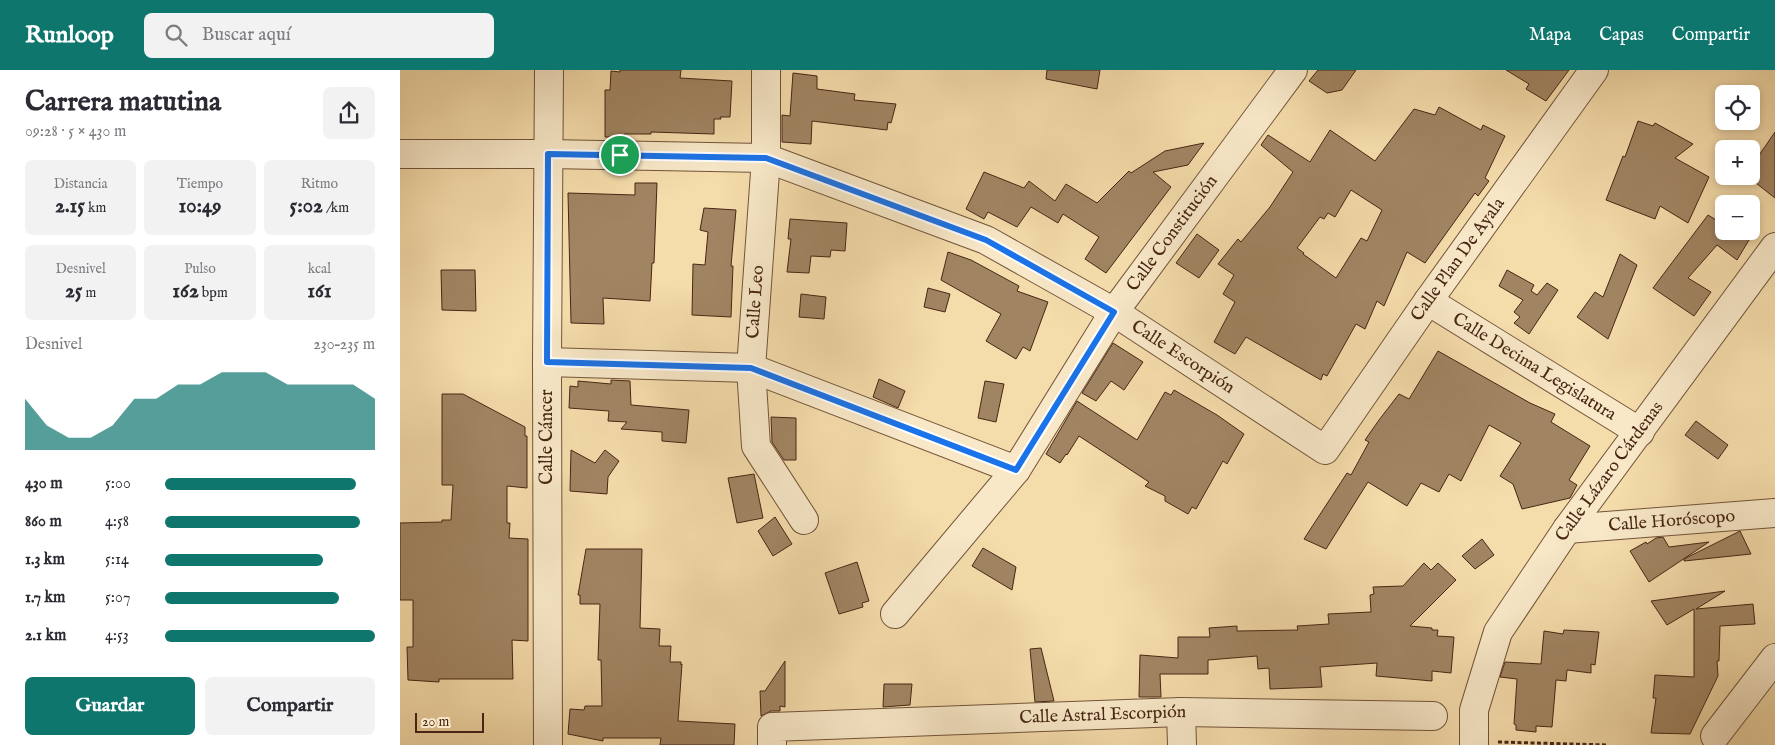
<!DOCTYPE html>
<html lang="es">
<head>
<meta charset="utf-8">
<style>
  :root { --surface:#fff; --page:#f2f2f3; --text:#2b2b33; --muted:#7c7c81; --accent:#0f766e }
  body { margin:0; font-family:"IM FELL English",serif; background:var(--page); color:var(--text); height:100vh; display:flex; flex-direction:column; font-size:19px; white-space:nowrap }
  * { box-sizing:border-box; margin:0 }
  p { font-size:16px; color:var(--muted) }
  .icon { flex:none; width:28px; height:28px; fill:none; stroke:currentColor; stroke-width:2; stroke-linecap:round; stroke-linejoin:round }
  .map { position:relative; flex:1; overflow:hidden }
  .details { display:flex; flex-direction:column; background:var(--surface); width:400px }
  .details>* { flex:none }
  .tools { position:absolute; left:1315px; top:15px; display:grid; gap:10px }
  .tools a { display:grid; place-items:center; width:45px; height:45px; border-radius:8px; background:var(--surface); box-shadow:0 2px 8px #0003; font-size:25px }
  .scale { position:absolute; left:15px; bottom:12px; width:69px; box-sizing:border-box; padding-left:5px; border:2px solid #472614; border-top:0; font-size:14px; line-height:18px; white-space:nowrap; color:#472614; -webkit-text-stroke:4px #f8e8c8; paint-order:stroke }
  .pin { position:absolute; display:grid; place-items:center; width:42px; height:42px; color:#fff; margin:-21px; border:2px solid #fff; border-radius:50%; box-shadow:0 1px 5px #0007 }
  .round { display:grid; place-items:center; flex:none; width:52px; height:52px; border-radius:8px; background:var(--page) }
  .overview { display:flex; align-items:center; justify-content:space-between; height:85px; padding:0 25px }
  h1 { font-size:28px; font-weight:700; line-height:38px }
  .stats { display:grid; grid-template-columns:repeat(3,1fr); gap:8px; height:85px; padding:5px 25px }
  .stats div { display:grid; align-content:center; border-radius:8px; background:var(--page); text-align:center }
  .stats b { font-size:21px; font-weight:700 }
  .stats small { font-size:14px; font-weight:400 }
  .stats p { font-size:14px }
  .chart { height:140px; padding:10px 25px }
  .chart p { display:flex; justify-content:space-between }
  .chart svg { width:100%; height:90px; margin-top:5px; fill:var(--accent); opacity:.7 }
  .action { display:flex; gap:10px; margin-top:auto; padding:10px 25px }
  .action a { flex:1; height:58px; border-radius:8px; background:var(--accent); color:#fff; font-size:20px; font-weight:700; line-height:58px; text-align:center }
  .action a+a { background:var(--page); color:var(--text) }
  ul { padding:0 25px; list-style:none; font-size:16px }
  li { display:grid; grid-template-columns:80px 60px 1fr; align-items:center; height:38px }
  li i { height:12px; border-radius:6px; background:var(--accent) }
  header { display:flex; align-items:center; gap:30px; box-sizing:border-box; height:70px; padding:0 25px; background:var(--accent); color:#fff }
  header strong { font-size:24px }
  nav { display:flex; gap:28px; margin-inline-start:auto; font-size:18px }
  .search { width:350px; height:45px; background:var(--page); display:flex; align-items:center; gap:12px; box-sizing:border-box; padding:0 18px; border-radius:8px; color:var(--muted); font-size:19px }
  main { display:flex; flex:1; min-height:0 }
  .map>svg:first-child { display:block }
</style>
</head>
<body>
<header>
<strong>Runloop</strong>
<div class="search"><svg class="icon" aria-label="search" viewBox="0 0 24 24"><circle cx="10" cy="10" r="6"/><path d="M15 15l6 6"/></svg>Buscar aquí</div>
<nav><a>Mapa</a><a>Capas</a><a>Compartir</a></nav>
</header>
<main>
<section class="details">
<div class="overview"><div><h1>Carrera matutina</h1><p>09:28 · 5 × 430 m</p></div><a class="round"><svg class="icon" aria-label="share" viewBox="0 0 24 24"><path d="M12 15V3M7 8l5-5 5 5M5 13v7h14v-7"/></svg></a></div>
<div class="stats">
<div><p>Distancia</p><b>2.15<small> km</small></b></div>
<div><p>Tiempo</p><b>10:49</b></div>
<div><p>Ritmo</p><b>5:02<small> /km</small></b></div>
</div>
<div class="stats">
<div><p>Desnivel</p><b>25<small> m</small></b></div>
<div><p>Pulso</p><b>162<small> bpm</small></b></div>
<div><p>kcal</p><b>161</b></div>
</div>
<div class="chart"><p><span>Desnivel</span>230–235 m</p>
<svg viewBox="0 0 160 44" preserveAspectRatio="none"><path d="M0 44V19L10 32L20 38L30 38L40 32L50 19L60 19L70 12L80 12L90 6L100 6L110 6L120 12L130 12L140 12L150 12L160 19V44z"/></svg>
</div>
<ul>
<li><b>430 m</b>5:00<i style="width:91%"></i></li>
<li><b>860 m</b>4:58<i style="width:93%"></i></li>
<li><b>1.3 km</b>5:14<i style="width:75%"></i></li>
<li><b>1.7 km</b>5:07<i style="width:83%"></i></li>
<li><b>2.1 km</b>4:53<i style="width:100%"></i></li>
</ul>
<div class="action"><a>Guardar</a><a>Compartir</a></div>
</section>
<div class="map">
<svg width="1375" height="675" viewBox="0 0 1375 675">
  <rect width="100%" height="100%" fill="#f5dcab"/>
  <filter id="stains"><feTurbulence type="fractalNoise" baseFrequency=".004" numOctaves="4"/><feColorMatrix values="0 0 0 0 .2 0 0 0 0 .09 0 0 0 0 .02 0 0 0 .5 -.17"/></filter>
  <radialGradient id="worn" r=".72"><stop offset=".6" stop-color="#630" stop-opacity="0"/><stop offset="1" stop-color="#630" stop-opacity=".3"/></radialGradient>
  <!-- building -->
  <path fill="#a18563" stroke="#472614" fill-rule="evenodd" d="M 220,0 L 281,0 L 280,8 L 332,11 L 330,47 L 320,47 L 321,49 L 314,49 L 314,64 L 251,62 L 251,64 L 224,64 L 224,67 L 205,67 L 205,20 L 210,20 L 211,1 L 220,2 Z
    M 647,0 L 700,0 L 697,19 L 646,9 Z
    M 918,0 L 956,0 L 942,20 L 927,23 L 909,11 Z
    M 1106,0 L 1169,0 L 1146,31 L 1126,19 L 1129,14 Z
    M 393,3 L 417,6 L 417,19 L 455,24 L 454,30 L 496,34 L 491,53 L 488,52 L 487,60 L 412,51 L 411,74 L 382,72 L 382,45 L 390,46 Z
    M 1039,37 L 1081,60 L 1083,55 L 1105,66 L 1085,108 L 1089,111 L 1078,126 L 1075,123 L 1025,193 L 1007,182 L 984,236 L 977,231 L 965,259 L 956,254 L 927,306 L 923,304 L 921,310 L 846,267 L 835,284 L 814,272 L 835,232 L 823,224 L 834,205 L 818,194 L 838,169 L 841,172 L 870,137 L 893,102 L 861,75 L 868,65 L 910,92 L 930,60 L 975,91 L 1014,39 L 1035,45 ZM 951,120 L 982,140 L 967,171 L 961,168 L 936,208 L 903,184 L 904,183 L 897,178 L 920,147 L 924,149 L 928,143 L 935,147 Z
    M 1238,51 L 1253,56 L 1255,53 L 1293,74 L 1275,88 L 1309,107 L 1288,153 L 1260,136 L 1255,149 L 1206,130 L 1223,86 L 1225,87 Z
    M 1375,62 L 1375,128 L 1347,106 L 1351,106 L 1351,97 Z
    M 804,73 L 788,95 L 753,102 L 771,117 L 706,203 L 685,189 L 699,167 L 663,144 L 658,153 L 631,137 L 617,157 L 588,142 L 584,149 L 566,139 L 584,102 L 624,118 L 629,111 L 655,131 L 666,114 L 697,133 L 729,101 L 731,103 L 765,81 Z
    M 235,113 L 257,113 L 254,193 L 252,193 L 250,231 L 203,228 L 204,254 L 171,253 L 168,123 L 235,125 Z
    M 304,138 L 336,140 L 331,196 L 333,196 L 331,247 L 292,245 L 293,194 L 305,195 L 308,162 L 300,160 Z
    M 1308,145 L 1324,155 L 1324,161 L 1335,161 L 1349,170 L 1337,190 L 1317,175 L 1288,208 L 1311,222 L 1294,246 L 1253,218 Z
    M 390,149 L 447,153 L 445,181 L 431,180 L 430,187 L 411,186 L 409,203 L 387,202 L 391,169 L 388,169 Z
    M 797,164 L 819,180 L 799,208 L 776,193 Z
    M 548,182 L 571,190 L 619,216 L 617,221 L 648,232 L 630,281 L 623,277 L 616,289 L 586,271 L 601,244 L 541,210 Z
    M 1220,184 L 1237,195 L 1208,269 L 1177,247 L 1195,222 L 1203,227 Z
    M 41,200 L 75,200 L 76,241 L 42,240 Z
    M 1107,200 L 1134,215 L 1131,221 L 1137,225 L 1147,213 L 1158,220 L 1129,264 L 1114,253 L 1120,247 L 1114,242 L 1123,230 L 1099,216 Z
    M 528,218 L 550,224 L 545,242 L 524,237 Z
    M 401,224 L 426,227 L 424,249 L 399,247 Z
    M 713,273 L 743,292 L 724,320 L 711,311 L 696,331 L 682,323 Z
    M 1038,281 L 1130,333 L 1155,344 L 1151,352 L 1190,376 L 1169,410 L 1177,415 L 1170,428 L 1122,439 L 1113,414 L 1100,406 L 1121,373 L 1089,355 L 1061,411 L 1049,404 L 1039,422 L 1021,413 L 1007,436 L 968,412 L 926,479 L 904,469 L 947,403 L 951,405 L 969,372 L 965,370 L 979,350 L 999,324 L 1009,329 Z
    M 479,309 L 505,321 L 498,338 L 473,327 Z
    M 211,310 L 230,311 L 231,335 L 289,340 L 286,373 L 262,371 L 262,362 L 221,359 L 227,352 L 208,351 L 209,341 L 169,338 L 170,316 L 178,317 L 178,311 L 211,314 Z
    M 585,311 L 604,314 L 596,352 L 578,348 Z
    M 774,320 L 817,345 L 844,364 L 827,394 L 823,391 L 796,439 L 792,437 L 788,444 L 765,431 L 765,426 L 745,416 L 749,412 L 679,366 L 667,385 L 666,384 L 660,393 L 646,384 L 677,331 L 737,370 L 765,322 L 771,325 Z
    M 42,324 L 63,324 L 125,357 L 125,366 L 127,366 L 127,418 L 107,416 L 107,453 L 110,453 L 109,468 L 128,469 L 128,571 L 112,570 L 113,609 L 39,609 L 39,612 L 8,610 L 7,577 L 13,577 L 13,530 L 0,530 L 0,453 L 42,452 L 42,450 L 51,450 L 53,415 L 42,415 Z
    M 371,347 L 396,348 L 396,390 L 384,390 L 372,372 Z
    M 1296,351 L 1328,375 L 1318,389 L 1285,365 Z
    M 171,380 L 195,393 L 205,380 L 219,391 L 208,407 L 207,424 L 170,421 Z
    M 354,404 L 363,448 L 337,453 L 328,408 Z
    M 375,447 L 392,474 L 373,486 L 358,461 Z
    M 1340,461 L 1351,484 L 1284,491 L 1284,489 Z
    M 1263,467 L 1269,477 L 1309,472 L 1249,512 L 1230,481 L 1246,472 L 1247,474 L 1256,468 Z
    M 1082,469 L 1094,485 L 1075,499 L 1062,486 Z
    M 583,478 L 616,497 L 612,520 L 572,496 Z
    M 186,479 L 242,479 L 240,558 L 260,559 L 259,576 L 271,576 L 270,592 L 281,592 L 281,595 L 282,594 L 278,651 L 335,654 L 334,675 L 260,675 L 261,668 L 203,668 L 203,671 L 168,664 L 170,639 L 184,640 L 185,636 L 202,636 L 201,590 L 198,590 L 200,534 L 180,534 L 180,525 L 178,525 Z
    M 457,492 L 469,531 L 462,533 L 463,537 L 439,544 L 425,503 Z
    M 1024,493 L 1031,500 L 1038,493 L 1056,510 L 1010,556 L 1032,558 L 1032,560 L 1038,560 L 1037,566 L 1054,567 L 1051,603 L 1032,601 L 1032,611 L 976,606 L 977,593 L 920,597 L 922,617 L 870,619 L 869,598 L 858,599 L 857,586 L 808,590 L 808,604 L 760,604 L 761,627 L 739,627 L 740,585 L 778,588 L 778,567 L 810,567 L 809,558 L 837,556 L 837,561 L 898,560 L 897,556 L 929,554 L 928,544 L 971,542 L 970,525 L 974,524 L 973,517 L 1003,516 Z
    M 1325,521 L 1296,539 L 1353,534 L 1355,554 L 1320,556 L 1319,591 L 1317,591 L 1318,606 L 1290,664 L 1251,663 L 1256,628 L 1253,628 L 1255,605 L 1294,607 L 1294,539 L 1267,555 L 1251,531 Z
    M 1164,560 L 1199,562 L 1195,595 L 1191,594 L 1191,603 L 1167,600 L 1166,611 L 1156,610 L 1152,657 L 1136,656 L 1136,662 L 1116,660 L 1116,655 L 1114,654 L 1117,609 L 1100,607 L 1105,592 L 1141,594 L 1144,561 L 1163,564 Z
    M 641,578 L 654,631 L 635,632 L 630,579 Z
    M 385,591 L 385,637 L 380,636 L 380,641 L 371,641 L 361,646 L 360,621 L 365,621 Z
    M 484,614 L 512,614 L 510,635 L 483,637 Z"/>
  <g fill="none" stroke-linecap="round" stroke-linejoin="round">
    <!-- minor casing -->
    <g stroke="#72543a" stroke-width="30">
      <g id="minor">
        <path d="M 366,0 L 366,88 L 351,298 L 356,376 L 404,450"/>
        <path id="s1" d="M 0,84 L 148,84 L 366,88 L 586,170 L 714,242 L 925,380 L 1028,231 L 1194,0"/>
        <path id="s2" d="M 1028,231 L 1240,362"/>
        <path d="M 147,292 L 351,298 L 616,400"/>
        <path id="s3" d="M 1167,459 L 1375,443"/>
        <path id="s4" d="M 495,544 L 616,400 L 714,242 L 893,0"/>
        <path d="M 781,642 L 782,675"/>
        <path d="M 1315,666 L 1375,588"/>
        <path d="M 148,675 L 147,292 L 149,0"/>
        <path id="s5" d="M 372,675 L 372,657 L 781,642 L 1033,646"/>
        <path id="s6" d="M 1074,675 L 1074,640 L 1098,562 L 1167,459 L 1375,177"/>
      </g>
    </g>
    <!-- path -->
    <path stroke="#472614" stroke-width="3" stroke-dasharray="4 2.5" stroke-linecap="butt" d="M 1098,672 L 1207,675"/>
    <!-- minor -->
    <use href="#minor" stroke="#f8e8c8" stroke-width="28"/>
  </g>
  <g fill="none" stroke-linecap="round" stroke-linejoin="round">
    <!-- route casing -->
    <g stroke="#fff" stroke-width="10">
      <path id="route" d="M 148,84 L 366,88 L 586,170 L 714,242 L 616,400 L 351,298 L 147,292 Z"/>
    </g>
    <!-- route -->
    <use href="#route" stroke="#1a73e8" stroke-width="6"/>
  </g>
  <g text-anchor="middle" dominant-baseline="central" stroke-width="5" stroke-linejoin="round" paint-order="stroke">
    <!-- street labels -->
    <g font-size="18" fill="#472614" stroke="#f8e8c8">
      <text stroke="none"><textPath href="#s4" startOffset="472">Calle Constitución</textPath></text>
      <text stroke="none"><textPath href="#s1" startOffset="1232">Calle Plan De Ayala</textPath></text>
      <text transform="translate(356 232) rotate(-86)">Calle Leo</text>
      <text stroke="none"><textPath href="#s1" startOffset="830">Calle Escorpión</textPath></text>
      <text stroke="none"><textPath href="#s2" startOffset="125">Calle Decima Legislatura</textPath></text>
      <text transform="translate(147 367) rotate(-90)">Calle Cáncer</text>
      <text stroke="none"><textPath href="#s6" startOffset="312">Calle Lázaro Cárdenas</textPath></text>
      <text stroke="none"><textPath href="#s3" startOffset="105">Calle Horóscopo</textPath></text>
      <text stroke="none"><textPath href="#s5" startOffset="349">Calle Astral Escorpión</textPath></text>
    </g>
  </g>
  <rect width="100%" height="100%" filter="url(#stains)"/>
  <rect width="100%" height="100%" fill="url(#worn)"/>
</svg>
<div class="tools">
<a><svg class="icon" aria-label="locate" viewBox="0 0 24 24"><circle cx="12" cy="12" r="6"/><path d="M12 2v4M12 18v4M2 12h4M18 12h4"/></svg></a>
<a>+</a>
<a>−</a>
</div>
<div class="scale">20 m</div>
<div class="pin" style="left:220px;top:85px;background:#1e9e55"><svg class="icon" aria-label="arrive" viewBox="0 0 24 24"><path d="M6 21V4h12l-3 4 3 4H6"/></svg></div>
</div>
</main>
</body>
</html>
